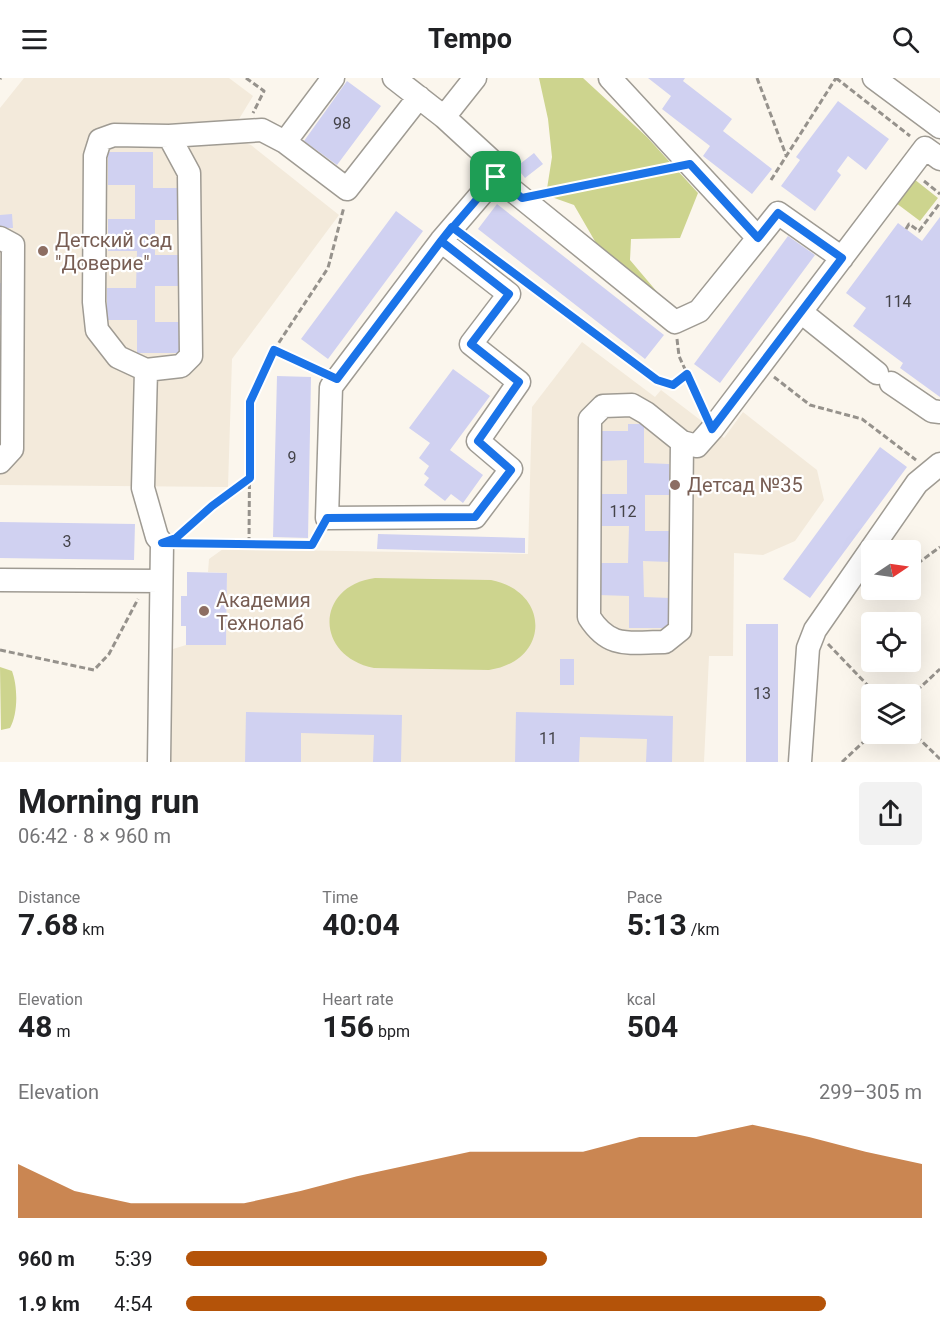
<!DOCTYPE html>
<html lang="en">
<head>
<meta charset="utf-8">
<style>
  :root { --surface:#fff; --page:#f2f2f2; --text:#202124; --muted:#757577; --accent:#b45309 }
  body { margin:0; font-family:Roboto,sans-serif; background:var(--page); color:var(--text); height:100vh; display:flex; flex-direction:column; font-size:22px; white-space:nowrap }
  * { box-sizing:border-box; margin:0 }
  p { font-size:20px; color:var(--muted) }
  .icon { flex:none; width:33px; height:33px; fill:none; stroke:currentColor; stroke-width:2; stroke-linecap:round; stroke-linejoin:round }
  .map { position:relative; height:684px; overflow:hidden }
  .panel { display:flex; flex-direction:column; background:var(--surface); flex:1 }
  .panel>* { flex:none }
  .needle { width:39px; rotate:77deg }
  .fabs { position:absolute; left:861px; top:462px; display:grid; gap:12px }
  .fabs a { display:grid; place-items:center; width:60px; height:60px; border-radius:6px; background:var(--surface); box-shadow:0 6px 24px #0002; font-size:30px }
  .pin { position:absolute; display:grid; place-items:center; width:51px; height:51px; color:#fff; margin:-26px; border-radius:12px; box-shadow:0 3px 9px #0006 }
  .round { display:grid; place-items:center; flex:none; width:63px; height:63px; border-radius:6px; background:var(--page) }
  .overview { display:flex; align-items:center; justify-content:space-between; height:102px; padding:0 18px }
  h1 { font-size:33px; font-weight:700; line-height:45px }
  .metrics { display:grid; grid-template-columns:repeat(3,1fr); gap:9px; height:102px; padding:6px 18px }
  .metrics div { display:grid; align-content:center }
  .metrics b { font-size:30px; font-weight:700 }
  .metrics small { font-size:16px; font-weight:400 }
  .metrics p { font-size:16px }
  .chart { height:168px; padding:12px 18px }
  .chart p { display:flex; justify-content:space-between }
  .chart svg { width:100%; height:108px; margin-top:6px; fill:var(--accent); opacity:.7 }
  ul { padding:0 18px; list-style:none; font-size:20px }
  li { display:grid; grid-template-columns:96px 72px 1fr; align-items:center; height:45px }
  li i { height:15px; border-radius:8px; background:var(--accent) }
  header { display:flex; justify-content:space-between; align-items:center; height:78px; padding:0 18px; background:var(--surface); font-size:27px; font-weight:700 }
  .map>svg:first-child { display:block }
</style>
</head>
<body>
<header><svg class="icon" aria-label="menu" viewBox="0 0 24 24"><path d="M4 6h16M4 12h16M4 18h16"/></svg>Tempo<svg class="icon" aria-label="search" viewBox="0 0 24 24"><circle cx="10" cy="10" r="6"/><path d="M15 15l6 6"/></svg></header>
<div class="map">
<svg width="940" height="684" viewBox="0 0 940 684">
  <rect width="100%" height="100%" fill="#fbf6ed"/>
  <!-- built -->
  <path fill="#f3eadb" d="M 24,0 L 229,0 L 253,18 L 239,41 L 242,64 L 251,67 L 339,137 L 232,281 L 228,409 L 0,407 L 0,30 Z
    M 582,264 L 655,319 L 661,312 L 724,360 L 743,334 L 817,392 L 824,422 L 795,463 L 763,477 L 734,475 L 733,578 L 709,578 L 704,684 L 171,684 L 173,571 L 186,567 L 226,567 L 227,495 L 208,494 L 209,481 L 223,471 L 528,476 L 532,329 Z"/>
  <!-- green -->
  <path fill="#cdd48e" d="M 539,0 L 583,0 L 647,59 L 698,115 L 680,160 L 631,161 L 630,182 L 658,215 L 645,231 L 596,165 L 574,127 L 546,117 L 552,79 L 548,41 Z
    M 914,101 L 938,120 L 920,143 L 896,125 Z
    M 375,500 L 491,502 C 551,514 550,583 489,592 L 374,590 C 314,578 315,508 375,500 Z
    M 0,589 L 12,593 C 18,609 18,636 10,650 L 1,652 Z"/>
  <!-- building -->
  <path fill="#d0d1f1" d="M 648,0 L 685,0 L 683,3 L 732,41 L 723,53 L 772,91 L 752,116 L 703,78 L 710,68 L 662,31 L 671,18 Z
    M 347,3 L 381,28 L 337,87 L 304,63 Z
    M 838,23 L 889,61 L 866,92 L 848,78 L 837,93 L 841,97 L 815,133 L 781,108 L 800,82 L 796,79 Z
    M 108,74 L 153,74 L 153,110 L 182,110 L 181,142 L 155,142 L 155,177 L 181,177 L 181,208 L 155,208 L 155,244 L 182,244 L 181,275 L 137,275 L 137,242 L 107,242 L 107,210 L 136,210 L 137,173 L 108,173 L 108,141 L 135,141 L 135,107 L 108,107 Z
    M 534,75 L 543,86 L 525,100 L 516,89 Z
    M 497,126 L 664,257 L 645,281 L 478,151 Z
    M 396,133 L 423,153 L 328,281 L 301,261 Z
    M 12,136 L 13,150 L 0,150 L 0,137 Z
    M 940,139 L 940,319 L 900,290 L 903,285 L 853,248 L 866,230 L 846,215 L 898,145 L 922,163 Z
    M 788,158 L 815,177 L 720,305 L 694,286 Z
    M 0,205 L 7,205 L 7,237 L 0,237 Z
    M 0,272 L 6,272 L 6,303 L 0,303 Z
    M 453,291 L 490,318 L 450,372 L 483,397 L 463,425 L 451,416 L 445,423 L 424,407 L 429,400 L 424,396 L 429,388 L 419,380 L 430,365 L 409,350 Z
    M 277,298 L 311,299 L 308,460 L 273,459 Z
    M 628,346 L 644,346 L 644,385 L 669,386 L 670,417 L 645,417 L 645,453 L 670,453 L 670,484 L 643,483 L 644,519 L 670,520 L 670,550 L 629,550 L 629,518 L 599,517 L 599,485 L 628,485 L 629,448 L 600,448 L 602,416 L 627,416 L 627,382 L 602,383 L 602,353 L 628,353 Z
    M 880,369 L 907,389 L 810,520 L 783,501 Z
    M 0,444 L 135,446 L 134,482 L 0,480 Z
    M 378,456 L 525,460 L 525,475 L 377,471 Z
    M 187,494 L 227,495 L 226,567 L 186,567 L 186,548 L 181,548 L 181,518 L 187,518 Z
    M 746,546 L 778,546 L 778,684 L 746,684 Z
    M 560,581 L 574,581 L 574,607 L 560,607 Z
    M 246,634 L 402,637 L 401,684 L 373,684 L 374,657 L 301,655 L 301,684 L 245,684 Z
    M 516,634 L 673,638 L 672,684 L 646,684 L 647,661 L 580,659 L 579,684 L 515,684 Z"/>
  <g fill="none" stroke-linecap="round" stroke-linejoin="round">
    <!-- minor casing -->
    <g stroke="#9f9b93" stroke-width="25">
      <path id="minor" d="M 394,0 L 444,39 L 493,84 L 496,99 L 675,244 L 699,233 L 758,160 L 610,0
        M 874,0 L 940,49
        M 444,39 L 475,0
        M 114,57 L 169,58 L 189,95 L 191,278 L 181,288 L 146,292 L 118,279 L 97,252 L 94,224 L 95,78 L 100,62 Z
        M 169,58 L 262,52 L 285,64 L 333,0
        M 285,64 L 347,111 L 419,19
        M 0,160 L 13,167 L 12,371 L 0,384
        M 758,160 L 778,135 L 842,180
        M 441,163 L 509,216 L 471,266 L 519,304 L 478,363 L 511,391 L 475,439 L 327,440 L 331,309 L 441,163 L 496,99
        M 801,234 L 877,295
        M 146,292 L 143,410 L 157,459 L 162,465 L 159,684
        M 891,305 L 932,333 L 940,334
        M 682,364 L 646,335 L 632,327 L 603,328 L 590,341 L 589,539 C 610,572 630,564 665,564 L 680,552 L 682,364 L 697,368 L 712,351 L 925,70 L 940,81
        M 0,502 L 161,503
        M 800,684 L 808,570 L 815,552 L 917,405 L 940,386"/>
    </g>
    <!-- path -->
    <path stroke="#96928c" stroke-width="3" stroke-dasharray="6 3" stroke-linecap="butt" d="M 246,0 L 264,13 L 253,35
      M 757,0 L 786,77
      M 836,0 L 910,58
      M 0,1 L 1,0
      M 771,102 L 836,0
      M 924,103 L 940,116
      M 545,115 L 668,90
      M 906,151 L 909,146 L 919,153 L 940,125
      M 524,202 L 657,302 L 673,307 L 687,296
      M 677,261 L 679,278 L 704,333
      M 274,272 L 321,294
      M 774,299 L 810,327 L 862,341 L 916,382
      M 177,458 L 212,428 L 249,401
      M 179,465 L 312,467 L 319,455
      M 249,465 L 250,324 L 274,272 L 328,190 L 344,129
      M 910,491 L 940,469
      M 828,566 L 876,616
      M 0,572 L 94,592 L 109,576 L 138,521
      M 910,619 L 940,591
      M 910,652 L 940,681
      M 842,684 L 872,656"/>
    <!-- minor -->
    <use href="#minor" stroke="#fff" stroke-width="22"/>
  </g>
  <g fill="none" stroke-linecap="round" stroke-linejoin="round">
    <!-- route casing -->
    <g stroke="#fff" stroke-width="12">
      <path id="route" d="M 496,99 L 441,163 L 337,301 L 274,272 L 250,324 L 250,400 L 212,428 L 176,460 L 162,465 L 312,467 L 327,440 L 475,439 L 511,392 L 478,363 L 519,304 L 471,266 L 509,216 L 441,163 L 452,149 L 657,302 L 673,307 L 687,296 L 712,351 L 842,180 L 778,135 L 758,160 L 690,86 L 522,120 L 496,99"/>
    </g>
    <!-- route -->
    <use href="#route" stroke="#1a73e8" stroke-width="8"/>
  </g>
  <!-- markers -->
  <g fill="#8d6e63" stroke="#fff" stroke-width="2">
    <circle cx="43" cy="173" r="6"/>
    <circle cx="675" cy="407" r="6"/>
    <circle cx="204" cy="533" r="6"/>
  </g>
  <g text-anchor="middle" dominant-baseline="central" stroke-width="4.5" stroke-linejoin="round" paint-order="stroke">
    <!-- number labels -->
    <g font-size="16" fill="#444349">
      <text x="342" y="45">98</text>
      <text x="898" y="223">114</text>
      <text x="292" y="379">9</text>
      <text x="623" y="433">112</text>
      <text x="67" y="463">3</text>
      <text x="762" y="615">13</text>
      <text x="548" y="660">11</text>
    </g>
    <!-- education labels -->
    <g font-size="20" fill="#785e54" stroke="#fff" text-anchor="start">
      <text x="55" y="162">Детский сад<tspan x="55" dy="23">"Доверие"</tspan></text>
      <text x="687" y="407">Детсад №35</text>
      <text x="216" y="522">Академия<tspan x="216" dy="23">Технолаб</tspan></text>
    </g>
  </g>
</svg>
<div class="fabs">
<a><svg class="needle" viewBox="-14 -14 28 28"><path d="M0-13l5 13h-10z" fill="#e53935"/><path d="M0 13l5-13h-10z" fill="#757577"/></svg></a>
<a><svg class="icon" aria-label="locate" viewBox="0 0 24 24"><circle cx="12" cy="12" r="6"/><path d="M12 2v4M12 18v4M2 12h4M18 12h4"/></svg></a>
<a><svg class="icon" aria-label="layers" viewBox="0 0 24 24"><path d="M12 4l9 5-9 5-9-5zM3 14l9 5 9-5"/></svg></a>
</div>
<div class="pin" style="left:496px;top:99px;background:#1e9e55"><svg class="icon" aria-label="arrive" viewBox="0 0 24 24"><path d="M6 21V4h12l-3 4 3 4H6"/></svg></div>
</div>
<section class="panel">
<div class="overview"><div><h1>Morning run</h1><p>06:42 · 8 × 960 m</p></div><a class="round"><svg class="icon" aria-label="share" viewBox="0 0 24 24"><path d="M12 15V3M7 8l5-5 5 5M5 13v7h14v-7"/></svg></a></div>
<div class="metrics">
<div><p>Distance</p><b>7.68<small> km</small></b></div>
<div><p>Time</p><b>40:04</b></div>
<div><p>Pace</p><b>5:13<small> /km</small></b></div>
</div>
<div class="metrics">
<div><p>Elevation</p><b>48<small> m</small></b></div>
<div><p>Heart rate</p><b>156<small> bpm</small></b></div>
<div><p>kcal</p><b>504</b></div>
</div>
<div class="chart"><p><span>Elevation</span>299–305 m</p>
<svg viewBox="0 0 160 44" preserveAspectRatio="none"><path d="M0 44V22L10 33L20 38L30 38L40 38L50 33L60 27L70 22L80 17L90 17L100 17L110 11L120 11L130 6L140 11L150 17L160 22V44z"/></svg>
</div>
<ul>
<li><b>960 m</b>5:39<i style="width:49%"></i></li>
<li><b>1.9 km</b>4:54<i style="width:87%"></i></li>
</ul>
</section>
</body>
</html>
